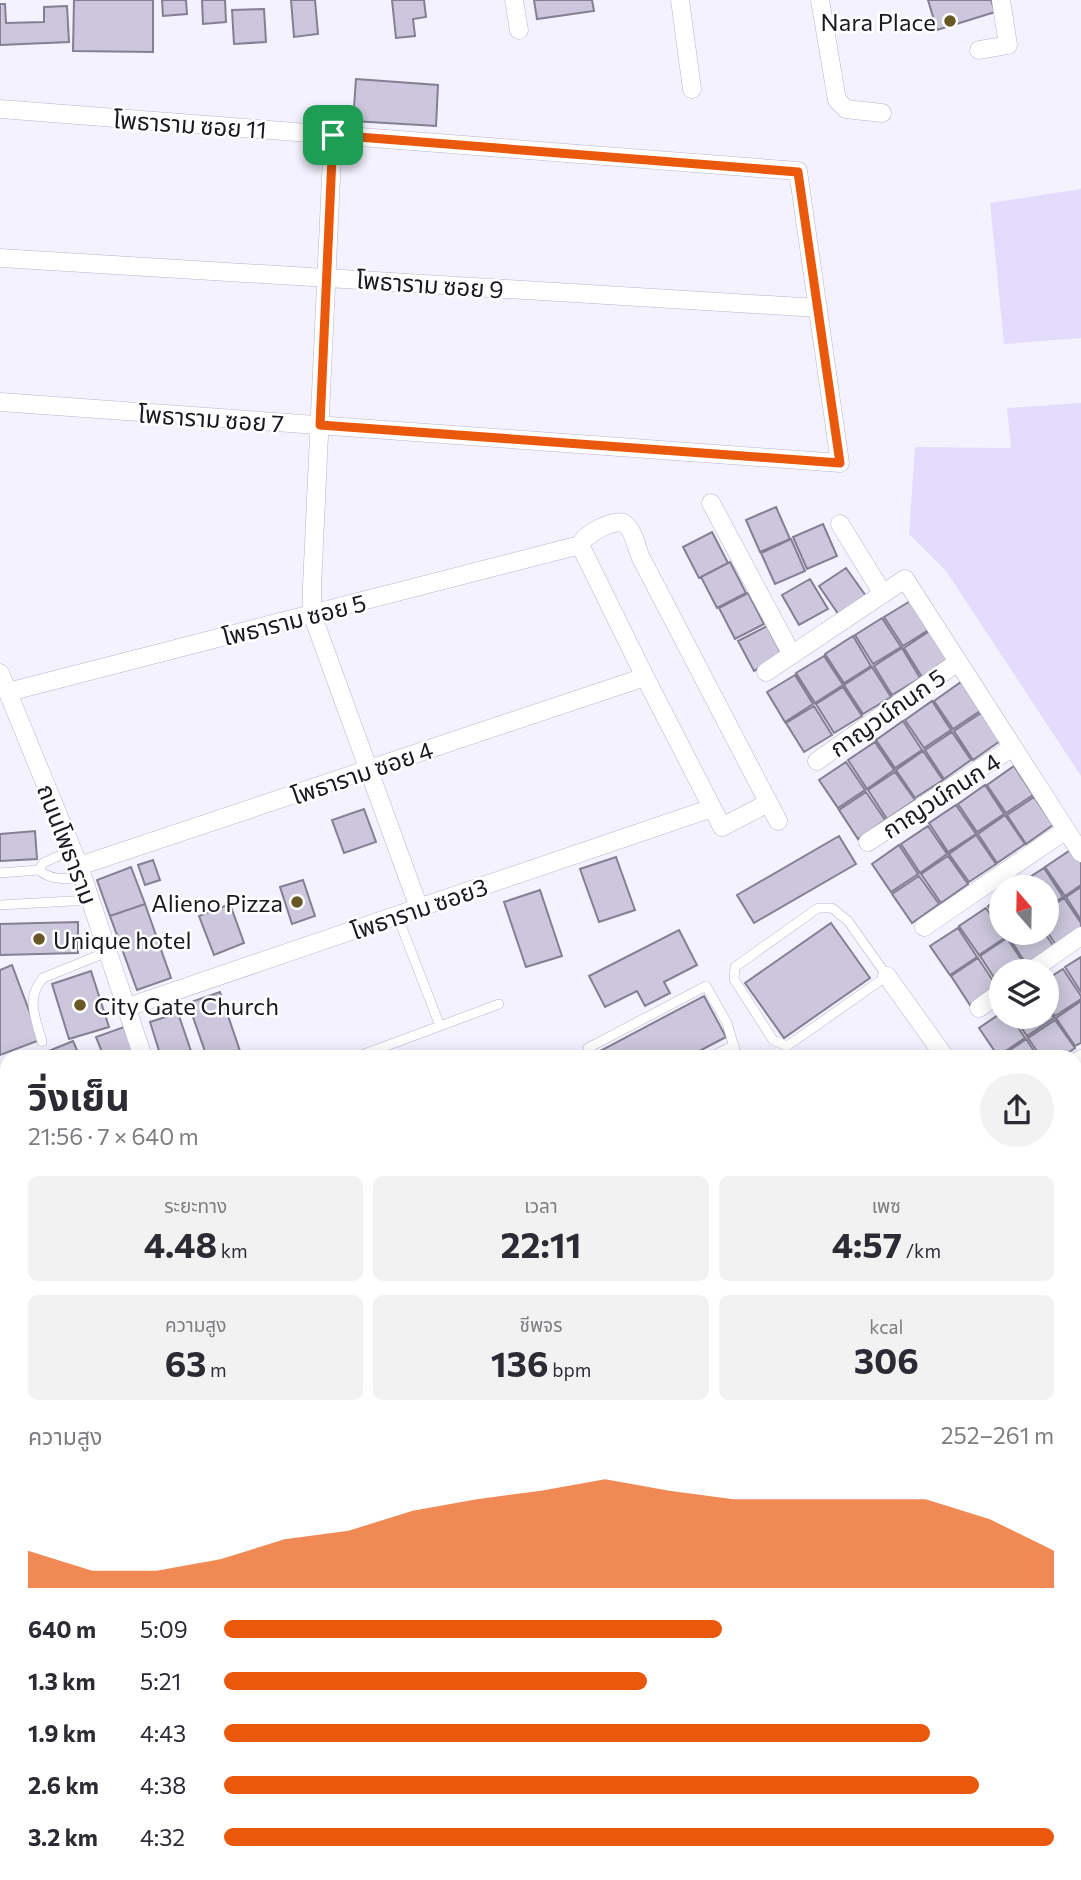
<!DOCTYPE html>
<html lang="th">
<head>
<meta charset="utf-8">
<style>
  :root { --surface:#fff; --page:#f2f2f3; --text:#2b2b33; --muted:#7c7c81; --accent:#ea580c }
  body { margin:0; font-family:Commissioner,"Noto Sans Thai",sans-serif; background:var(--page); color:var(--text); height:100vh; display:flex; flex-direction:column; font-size:26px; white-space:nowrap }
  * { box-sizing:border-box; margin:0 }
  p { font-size:23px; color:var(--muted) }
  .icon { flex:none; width:38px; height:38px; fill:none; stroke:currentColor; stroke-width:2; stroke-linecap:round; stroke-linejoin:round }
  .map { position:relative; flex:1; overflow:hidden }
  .details { position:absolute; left:0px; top:1050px; width:1082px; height:831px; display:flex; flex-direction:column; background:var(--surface); border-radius:21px 21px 0 0; box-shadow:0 4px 18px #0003 }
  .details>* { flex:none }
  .needle { width:46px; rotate:340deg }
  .fabs { position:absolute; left:989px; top:875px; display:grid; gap:14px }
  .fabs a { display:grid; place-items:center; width:70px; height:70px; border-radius:50%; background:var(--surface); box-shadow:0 4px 18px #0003; font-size:35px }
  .pin { position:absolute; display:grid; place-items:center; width:60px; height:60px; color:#fff; margin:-30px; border-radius:14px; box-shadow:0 4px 10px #0006 }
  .round { display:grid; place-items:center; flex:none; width:74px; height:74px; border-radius:37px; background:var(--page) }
  .summary { display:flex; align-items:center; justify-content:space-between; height:119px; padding:0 28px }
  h1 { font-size:38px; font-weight:700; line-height:52px }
  .stats { display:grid; grid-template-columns:repeat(3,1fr); gap:10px; height:119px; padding:7px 28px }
  .stats div { display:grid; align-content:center; border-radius:10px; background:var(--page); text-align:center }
  .stats b { font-size:35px; font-weight:700 }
  .stats small { font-size:19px; font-weight:400 }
  .stats p { font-size:19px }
  .chart { height:196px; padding:14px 28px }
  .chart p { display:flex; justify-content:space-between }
  .chart svg { width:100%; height:126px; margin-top:7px; fill:var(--accent); opacity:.7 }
  ul { padding:0 28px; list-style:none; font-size:23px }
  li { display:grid; grid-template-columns:112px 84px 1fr; align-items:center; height:52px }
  li i { height:18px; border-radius:9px; background:var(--accent) }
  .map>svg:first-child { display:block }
</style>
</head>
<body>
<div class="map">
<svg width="1081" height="1880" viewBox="0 0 1081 1880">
  <rect width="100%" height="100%" fill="#f5f2ff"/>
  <!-- green -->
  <path fill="#e4dcfc" d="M 1081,189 L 1081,338 L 1004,344 L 990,203 Z
    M 1081,403 L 1081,776 L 946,571 L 909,534 L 915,447 L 1011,448 L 1007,408 Z
    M 737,1874 L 860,1874 L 864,1880 L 727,1880 Z"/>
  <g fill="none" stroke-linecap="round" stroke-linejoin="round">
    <!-- stream -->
    <path stroke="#ada1cf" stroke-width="5" d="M 1074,1132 L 1081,1132
      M 1074,1401 L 1081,1397
      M 0,1468 L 7,1464"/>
  </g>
  <!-- building -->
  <path fill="#ccc7dc" stroke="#847f93" stroke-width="2" d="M 74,0 L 153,0 L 153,52 L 73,51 Z
    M 162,0 L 186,0 L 187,14 L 163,16 Z
    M 202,0 L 225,0 L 226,22 L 203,24 Z
    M 291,0 L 315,0 L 318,34 L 294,37 Z
    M 392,0 L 424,0 L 426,17 L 413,19 L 415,36 L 396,38 Z
    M 534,0 L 592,0 L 594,11 L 537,19 Z
    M 928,0 L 991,0 L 995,12 L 937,30 Z
    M 0,4 L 5,4 L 6,23 L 44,22 L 44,7 L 67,6 L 69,42 L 0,45 Z
    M 264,9 L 266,42 L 234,44 L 232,10 Z
    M 356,79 L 438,85 L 436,126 L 353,121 Z
    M 776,507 L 790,539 L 760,552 L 746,520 Z
    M 823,524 L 837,556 L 807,569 L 793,537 Z
    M 712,532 L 728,563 L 699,578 L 683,547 Z
    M 791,539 L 805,571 L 775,584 L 761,553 Z
    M 730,562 L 746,593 L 717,608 L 701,577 Z
    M 846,568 L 866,596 L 839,615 L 819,586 Z
    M 810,579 L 828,609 L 799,625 L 782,595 Z
    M 748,593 L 764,624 L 735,639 L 719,608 Z
    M 912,600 L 930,629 L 903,646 L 884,617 Z
    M 882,618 L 901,647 L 873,664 L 855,635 Z
    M 767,626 L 783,657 L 754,671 L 738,641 Z
    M 931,630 L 950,660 L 922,677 L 904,648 Z
    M 853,636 L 871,666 L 844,683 L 825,654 Z
    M 902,648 L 920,678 L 892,695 L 874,666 Z
    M 824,656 L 843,685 L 815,703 L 796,673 Z
    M 872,667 L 891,697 L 863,714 L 844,685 Z
    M 795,675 L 813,704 L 785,722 L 767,692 Z
    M 961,682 L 980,711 L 953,729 L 934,701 Z
    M 843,687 L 862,716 L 834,733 L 816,704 Z
    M 932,701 L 951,730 L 924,748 L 905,720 Z
    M 814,706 L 832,735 L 804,752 L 786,723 Z
    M 981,713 L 1000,741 L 973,760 L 954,731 Z
    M 903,721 L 922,750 L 895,768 L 876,740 Z
    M 952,732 L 971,760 L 944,779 L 925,750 Z
    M 875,742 L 894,770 L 867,789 L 848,760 Z
    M 923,751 L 943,780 L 915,798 L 896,770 Z
    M 846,762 L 865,790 L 838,808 L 819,780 Z
    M 1014,766 L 1033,795 L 1006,813 L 987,785 Z
    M 895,772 L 915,800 L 887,819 L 868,790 Z
    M 985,785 L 1004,814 L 977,832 L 958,804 Z
    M 866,792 L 885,820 L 858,839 L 839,810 Z
    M 1034,797 L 1053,825 L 1026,844 L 1007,815 Z
    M 956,805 L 976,834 L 948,852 L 929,823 Z
    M 364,809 L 376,842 L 344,853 L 332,820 Z
    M 1005,815 L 1025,844 L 997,863 L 978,834 Z
    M 928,826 L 947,854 L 920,873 L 901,844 Z
    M 35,831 L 37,859 L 0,861 L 0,834 Z
    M 976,835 L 996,864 L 969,882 L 949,854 Z
    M 839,836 L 856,864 L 754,923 L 737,895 Z
    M 899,845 L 918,874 L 891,892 L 872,864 Z
    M 1072,849 L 1081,862 L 1081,885 L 1065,896 L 1045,867 Z
    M 948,856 L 968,884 L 941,903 L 921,874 Z
    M 616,857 L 635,910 L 599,922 L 580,869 Z
    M 153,860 L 160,880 L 145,885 L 138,865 Z
    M 131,867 L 145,904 L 110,916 L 97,880 Z
    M 1044,868 L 1063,897 L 1046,908 L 1046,887 L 1016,886 Z
    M 919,876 L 939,904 L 912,923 L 892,894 Z
    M 303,880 L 315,916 L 292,924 L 280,887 Z
    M 1081,887 L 1081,920 L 1066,897 Z
    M 540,890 L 562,956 L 526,967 L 504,902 Z
    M 1001,897 L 1001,926 L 988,906 Z
    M 1064,898 L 1081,923 L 1081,928 L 1056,945 L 1046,930 L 1046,910 Z
    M 145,904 L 171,978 L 137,990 L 110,916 Z
    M 230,904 L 244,943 L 214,955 L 199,916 Z
    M 986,908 L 1001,930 L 1001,933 L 1003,933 L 1006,937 L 979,955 L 959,926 Z
    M 78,922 L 78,953 L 0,955 L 0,924 Z
    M 831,923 L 870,978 L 784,1038 L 745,983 Z
    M 958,928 L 977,957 L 950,975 L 930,946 Z
    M 679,930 L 697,965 L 664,982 L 670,993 L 645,1006 L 637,991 L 605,1007 L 589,976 Z
    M 1013,933 L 1045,933 L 1054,947 L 1027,965 L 1008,936 Z
    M 1007,938 L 1026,967 L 1020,971 L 1001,971 L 1001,984 L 999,985 L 980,956 Z
    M 1081,957 L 1081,992 L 1065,967 Z
    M 978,958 L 997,987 L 970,1005 L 951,976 Z
    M 12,965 L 40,1040 L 0,1055 L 0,970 Z
    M 1063,969 L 1081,996 L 1081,999 L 1055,1016 L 1046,1003 L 1046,980 Z
    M 91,971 L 109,1027 L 69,1039 L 52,984 Z
    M 220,992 L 242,1057 L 207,1057 L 188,1003 Z
    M 704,996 L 726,1037 L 688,1057 L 604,1057 L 600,1051 Z
    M 1081,1001 L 1081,1043 L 1075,1046 L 1056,1018 Z
    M 1046,1007 L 1054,1018 L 1027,1036 L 1014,1017 L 1046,1017 Z
    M 178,1013 L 193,1057 L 161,1057 L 150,1022 Z
    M 1001,1013 L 1001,1017 L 1011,1017 L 1025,1038 L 998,1056 L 979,1028 Z
    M 1055,1020 L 1075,1048 L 1062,1057 L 1041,1057 L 1028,1038 Z
    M 124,1027 L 133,1051 L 114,1057 L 104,1057 L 96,1037 Z
    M 1026,1039 L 1038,1057 L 1000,1057 Z
    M 73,1041 L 80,1057 L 34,1057 Z
    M 7,1068 L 7,1099 L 0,1082 L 0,1071 Z
    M 0,1274 L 7,1286 L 7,1329 L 0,1317 Z
    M 0,1766 L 5,1767 L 4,1779 L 7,1779 L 7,1819 L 0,1819 Z
    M 51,1874 L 89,1874 L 88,1880 L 50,1880 Z"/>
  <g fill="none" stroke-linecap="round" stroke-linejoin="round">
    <!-- lane casing -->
    <g stroke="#b9b4c9" stroke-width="10">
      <path id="lane" d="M 72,850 L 43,863 L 39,870 C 51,881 67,879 82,877
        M 0,873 L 39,870
        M 0,905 L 90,900
        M 818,908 L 832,908 L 848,921 L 887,976 L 787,1046 L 773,1040 L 734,979 L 735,967 Z
        M 440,1026 L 499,1004
        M 42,1042 C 36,1019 25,998 43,978 L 107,952
        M 356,1057 L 440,1026 L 397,915
        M 386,1057 L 392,1055 L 395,1057
        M 592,1057 L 588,1048 L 706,986 L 727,1023 L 737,1057
        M 711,1057 L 734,1045
        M 1074,1271 L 1081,1282
        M 1074,1335 L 1081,1331
        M 1074,1483 L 1081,1480
        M 1074,1710 L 1081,1705
        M 1074,1831 L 1081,1841
        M 249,1874 L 261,1880
        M 12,1880 L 13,1874
        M 720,1880 L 729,1874"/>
    </g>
    <!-- street casing -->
    <g stroke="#b9b4c9" stroke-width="19">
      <path id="street" d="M 514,0 L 519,30
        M 680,0 L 692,89
        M 820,0 L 837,100 L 846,109 L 882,113
        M 979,50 L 1008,45 L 1001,0
        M 0,109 L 798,171 L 840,463 L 0,402
        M 333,135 L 312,586 L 312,614 L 419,908
        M 0,258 L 818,308
        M 711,503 L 792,655
        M 840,524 L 883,594
        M 580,545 C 584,535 615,517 625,524 C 633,530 637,547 640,556 L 778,821
        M 580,545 L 645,677 L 722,827 L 768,803
        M 766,672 L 905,579 L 1081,853
        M 0,673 L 79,866 L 143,1057
        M 8,692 L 580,545
        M 817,761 L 958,662
        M 868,842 L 1013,747
        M 79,866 L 645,677
        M 924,927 L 1066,830
        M 1031,971 L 1081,936
        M 887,976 L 945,1057
        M 125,1008 L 712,808
        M 979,1008 L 1001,992
        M 1074,1063 L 1081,1059
        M 0,1107 L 7,1125
        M 0,1144 L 7,1142
        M 1074,1203 L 1081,1214
        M 1074,1380 L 1081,1376
        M 0,1439 L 7,1435
        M 0,1482 L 7,1478
        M 1022,1874 L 1025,1880
        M 316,1880 L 320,1874"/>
    </g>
    <!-- secondary casing -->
    <g stroke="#b9b4c9" stroke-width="26">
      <path id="secondary" d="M 555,1874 L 557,1880"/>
    </g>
    <!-- path -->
    <path stroke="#93919c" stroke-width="2.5" stroke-dasharray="7 3.5" stroke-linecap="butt" d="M 458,1052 L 459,1057"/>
    <!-- lane -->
    <use href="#lane" stroke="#fff" stroke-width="9"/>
    <!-- street -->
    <use href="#street" stroke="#fff" stroke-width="18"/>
    <!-- secondary -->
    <use href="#secondary" stroke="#f4ecd8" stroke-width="24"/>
  </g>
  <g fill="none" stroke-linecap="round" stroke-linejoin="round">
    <!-- route casing -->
    <g stroke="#fff" stroke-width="14">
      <path id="route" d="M 333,135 L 798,172 L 840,463 L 320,425 Z"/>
    </g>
    <!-- route -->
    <use href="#route" stroke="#ea580c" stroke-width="9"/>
  </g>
  <!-- markers -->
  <g fill="#695826" stroke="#fff" stroke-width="2.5">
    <circle cx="950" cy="21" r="7"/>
    <circle cx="297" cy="902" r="7"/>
    <circle cx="39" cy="939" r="7"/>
    <circle cx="80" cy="1005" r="7"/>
  </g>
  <g text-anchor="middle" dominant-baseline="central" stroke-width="5" stroke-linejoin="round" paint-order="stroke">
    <!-- poi labels -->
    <g font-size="24" fill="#1a1820" stroke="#fff" text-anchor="end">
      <text x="936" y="21">Nara Place</text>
      <text x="283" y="902">Alieno Pizza</text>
      <text x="53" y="939" text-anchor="start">Unique hotel</text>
      <text x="94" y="1005" text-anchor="start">City Gate Church</text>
    </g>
    <!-- street labels -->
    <g font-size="24" fill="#1a1820" stroke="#fff">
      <text transform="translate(190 124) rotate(4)">โพธาราม ซอย 11</text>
      <text transform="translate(430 284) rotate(4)">โพธาราม ซอย 9</text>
      <text transform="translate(211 418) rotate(4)">โพธาราม ซอย 7</text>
      <text transform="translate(294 619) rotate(-14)">โพธาราม ซอย 5</text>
      <text transform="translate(887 712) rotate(-35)">กาญวน์กนก 5</text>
      <text transform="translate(362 772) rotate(-19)">โพธาราม ซอย 4</text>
      <text transform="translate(941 795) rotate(-33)">กาญวน์กนก 4</text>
      <text transform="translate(68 844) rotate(69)">ถนนโพธาราม</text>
      <text transform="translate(419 908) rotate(-19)">โพธาราม ซอย3</text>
    </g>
  </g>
</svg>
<div class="fabs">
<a><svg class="needle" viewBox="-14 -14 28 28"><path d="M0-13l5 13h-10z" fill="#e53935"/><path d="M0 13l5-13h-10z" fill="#7c7c81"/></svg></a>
<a><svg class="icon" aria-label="layers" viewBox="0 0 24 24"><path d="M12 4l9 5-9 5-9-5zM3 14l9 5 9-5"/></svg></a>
</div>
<div class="pin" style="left:333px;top:135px;background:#1e9e55"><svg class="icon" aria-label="arrive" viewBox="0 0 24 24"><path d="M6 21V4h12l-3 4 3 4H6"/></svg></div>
<section class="details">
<div class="summary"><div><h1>วิ่งเย็น</h1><p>21:56 · 7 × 640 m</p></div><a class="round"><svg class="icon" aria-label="share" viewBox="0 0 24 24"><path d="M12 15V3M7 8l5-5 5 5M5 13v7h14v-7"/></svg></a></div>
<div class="stats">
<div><p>ระยะทาง</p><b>4.48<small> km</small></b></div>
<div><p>เวลา</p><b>22:11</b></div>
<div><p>เพซ</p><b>4:57<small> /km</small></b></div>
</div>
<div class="stats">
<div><p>ความสูง</p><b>63<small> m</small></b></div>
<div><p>ชีพจร</p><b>136<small> bpm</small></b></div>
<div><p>kcal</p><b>306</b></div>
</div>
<div class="chart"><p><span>ความสูง</span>252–261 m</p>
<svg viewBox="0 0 160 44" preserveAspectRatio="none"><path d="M0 44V31L10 38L20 38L30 34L40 27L50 24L60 17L70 13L80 10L90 6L100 10L110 13L120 13L130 13L140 13L150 20L160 31V44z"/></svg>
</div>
<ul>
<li><b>640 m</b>5:09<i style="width:60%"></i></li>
<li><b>1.3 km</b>5:21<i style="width:51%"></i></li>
<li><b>1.9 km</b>4:43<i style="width:85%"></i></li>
<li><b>2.6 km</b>4:38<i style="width:91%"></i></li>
<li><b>3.2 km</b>4:32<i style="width:100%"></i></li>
</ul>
</section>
</div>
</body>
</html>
